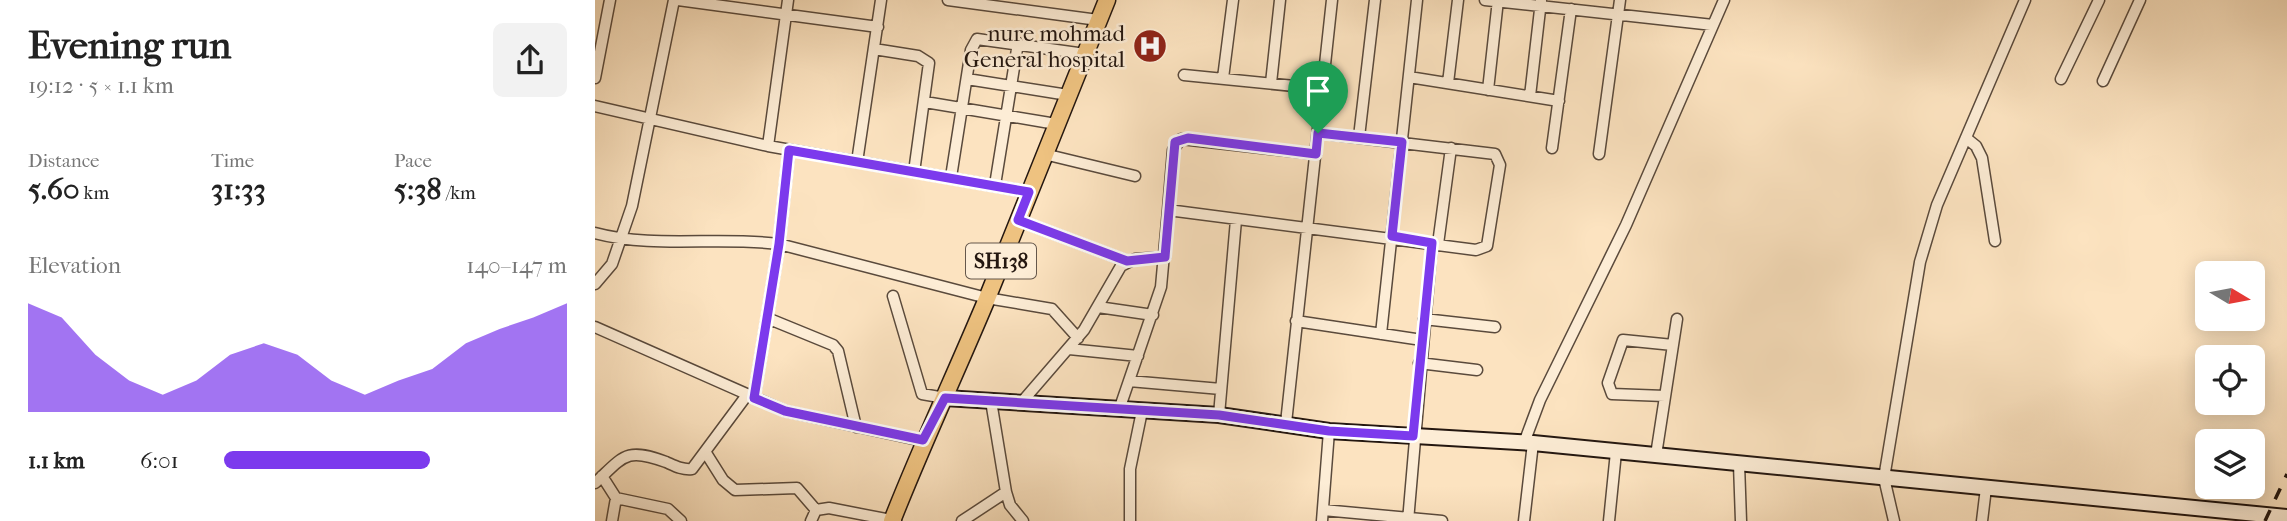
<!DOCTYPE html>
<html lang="en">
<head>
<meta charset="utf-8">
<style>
  :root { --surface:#fff; --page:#f2f2f2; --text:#222; --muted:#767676; --accent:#7c3aed }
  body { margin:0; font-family:"IM FELL French Canon",serif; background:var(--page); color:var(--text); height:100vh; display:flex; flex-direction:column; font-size:26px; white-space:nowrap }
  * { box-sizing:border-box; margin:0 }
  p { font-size:23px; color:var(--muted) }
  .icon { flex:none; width:38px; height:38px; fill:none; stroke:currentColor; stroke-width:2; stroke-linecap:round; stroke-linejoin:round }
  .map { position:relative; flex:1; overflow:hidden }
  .details { display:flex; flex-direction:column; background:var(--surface); width:595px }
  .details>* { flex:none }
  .needle { width:46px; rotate:100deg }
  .buttons { position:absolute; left:1600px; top:261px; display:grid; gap:14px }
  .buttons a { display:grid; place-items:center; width:70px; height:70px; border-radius:10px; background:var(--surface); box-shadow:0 4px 18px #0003; font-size:35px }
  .pin { position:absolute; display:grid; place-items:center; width:60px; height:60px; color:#fff; margin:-72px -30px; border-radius:50% 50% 50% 0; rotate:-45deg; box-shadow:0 0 7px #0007 }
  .pin .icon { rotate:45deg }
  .round { display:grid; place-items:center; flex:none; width:74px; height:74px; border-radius:10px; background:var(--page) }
  .summary { display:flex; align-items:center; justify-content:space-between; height:119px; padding:0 28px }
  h1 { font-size:38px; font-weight:700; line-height:52px }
  .stats { display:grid; grid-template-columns:repeat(3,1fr); gap:10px; height:119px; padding:7px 28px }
  .stats div { display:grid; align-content:center }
  .stats b { font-size:30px; font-weight:700 }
  .stats small { font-size:19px; font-weight:400 }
  .stats p { font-size:19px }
  .chart { height:196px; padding:14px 28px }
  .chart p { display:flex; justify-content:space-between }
  .chart svg { width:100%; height:126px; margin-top:7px; fill:var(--accent); opacity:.7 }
  ul { padding:0 28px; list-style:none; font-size:23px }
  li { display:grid; grid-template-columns:112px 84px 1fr; align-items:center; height:52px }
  li i { height:18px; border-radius:9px; background:var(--accent) }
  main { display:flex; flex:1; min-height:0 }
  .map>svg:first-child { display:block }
</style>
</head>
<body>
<main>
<section class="details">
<div class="summary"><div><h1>Evening run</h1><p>19:12 · 5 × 1.1 km</p></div><a class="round"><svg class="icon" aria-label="share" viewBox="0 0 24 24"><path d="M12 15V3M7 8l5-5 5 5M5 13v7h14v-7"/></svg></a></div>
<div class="stats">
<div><p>Distance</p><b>5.60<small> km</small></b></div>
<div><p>Time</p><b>31:33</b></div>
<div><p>Pace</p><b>5:38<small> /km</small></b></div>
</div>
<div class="chart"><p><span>Elevation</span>140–147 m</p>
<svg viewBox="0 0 160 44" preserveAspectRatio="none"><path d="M0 44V6L10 11L20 24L30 33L40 38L50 33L60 24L70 20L80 24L90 33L100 38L110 33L120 29L130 20L140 15L150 11L160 6V44z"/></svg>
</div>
<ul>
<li><b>1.1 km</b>6:01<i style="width:60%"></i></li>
</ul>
</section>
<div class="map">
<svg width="1692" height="521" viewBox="0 0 1692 521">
  <rect width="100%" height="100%" fill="#fce3c0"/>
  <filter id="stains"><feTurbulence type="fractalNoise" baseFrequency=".00286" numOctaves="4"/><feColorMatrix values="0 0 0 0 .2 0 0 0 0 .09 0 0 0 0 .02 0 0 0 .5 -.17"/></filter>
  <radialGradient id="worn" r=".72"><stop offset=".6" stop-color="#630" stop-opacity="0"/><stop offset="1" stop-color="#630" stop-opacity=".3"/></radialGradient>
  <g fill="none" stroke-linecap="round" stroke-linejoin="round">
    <!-- street casing -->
    <g stroke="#5a4a3c" stroke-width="13">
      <path id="street" d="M 83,0 L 283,27
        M 353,0 L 503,20
        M 890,0 L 1118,25
        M 279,49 L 323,56 L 334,63 L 319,172
        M 589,75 L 729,89
        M 814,77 L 964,101
        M 0,78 L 15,0
        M 628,78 L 638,0
        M 372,79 L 473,95
        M 1466,79 L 1504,0
        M 1508,81 L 1545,0
        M 676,83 L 685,0
        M 853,83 L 863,0
        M 893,90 L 903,0
        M 935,96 L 946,1
        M 330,102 L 461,124
        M 0,106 L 173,146 L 434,192
        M 764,137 L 780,0
        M 1371,138 L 1381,146 L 1387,158 L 1400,241
        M 173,146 L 193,0
        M 957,148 L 976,9
        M 449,154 L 540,176
        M 1004,154 L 1025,0
        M 262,162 L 286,0
        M 356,177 L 376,50 L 382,39 L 490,54
        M 400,185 L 423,43
        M 573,210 L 578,150 L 586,139 L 721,154
        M 423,220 L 532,261
        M 0,233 C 59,249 123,236 184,244 L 392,298 L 457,309 L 483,338
        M 843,244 L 856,148
        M 0,284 L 17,264 L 37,206 L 79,0
        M 298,296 L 327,394 L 350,398
        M 503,307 L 558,315
        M 172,318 L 238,345 L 243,351 L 261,427
        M 829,319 L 900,327
        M 701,321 L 827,340
        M 0,327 L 190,411 L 328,441
        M 786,334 L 822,0
        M 474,349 L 543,356
        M 824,363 L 882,370
        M 534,381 L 626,389
        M 1070,396 L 1017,394 L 1013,383 L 1028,340 L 1078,345
        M 159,398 L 184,244 L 194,150
        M 396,401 L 411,492 L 415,505 L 428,521
        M 426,403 L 489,330 L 526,266 L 540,259 L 570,257
        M 524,410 L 566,287 L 573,210 L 881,250 L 892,246 L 905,165 L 900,154 L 723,133
        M 624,415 L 641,220
        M 691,423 L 737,0
        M 929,443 L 945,400 L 1031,225 L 1129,0
        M 111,453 L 128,480 L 140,490 L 202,488 L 221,510
        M 1061,455 L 1082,319
        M 1144,464 L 1146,521
        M 7,476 L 21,498 L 73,509 L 86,521
        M 0,483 C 29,456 31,447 71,462 C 80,466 87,470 97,469 L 152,395
        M 728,510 L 847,521
        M 17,521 L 21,498
        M 216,521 L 221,510 L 234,508 L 301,521
        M 367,521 L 411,492
        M 535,521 L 535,469 L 547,411
        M 727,521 L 734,431
        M 813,521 L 837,243
        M 929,521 L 938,443
        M 1014,521 L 1021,452
        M 1299,521 L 1289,478 L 1325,262 L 1342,205 L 1430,0
        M 1387,521 L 1391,488"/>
    </g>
    <!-- secondary casing -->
    <g stroke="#241710" stroke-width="18">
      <path id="secondary" d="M 350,398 L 624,415 L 734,431 L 938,443 L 1692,517"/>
    </g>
    <!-- primary casing -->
    <g stroke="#241710" stroke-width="19">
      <path id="primary" d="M 297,521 C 326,447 360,375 391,301 C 432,201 471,100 512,0"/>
    </g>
    <!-- street -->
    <use href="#street" stroke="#fdedd6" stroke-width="10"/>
    <!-- secondary -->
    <use href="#secondary" stroke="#fdedd6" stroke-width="14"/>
    <!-- primary -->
    <use href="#primary" stroke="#eec280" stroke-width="16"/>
    <!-- rail -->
    <path stroke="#241710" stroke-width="3.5" stroke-dasharray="12 12" stroke-linecap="butt" d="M 1670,521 L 1692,474"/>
  </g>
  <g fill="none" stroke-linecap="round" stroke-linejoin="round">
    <!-- route casing -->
    <g stroke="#fff" stroke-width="14">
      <path id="route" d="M 723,133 L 807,142 L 797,236 L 837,243 L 818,436 L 734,431 L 624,415 L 350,398 L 328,440 L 190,411 L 159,398 L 184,244 L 194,150 L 434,192 L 423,220 L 532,261 L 570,257 L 580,142 L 593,138 L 721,154 Z"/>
    </g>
    <!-- route -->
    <use href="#route" stroke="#7c3aed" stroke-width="9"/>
  </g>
  <!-- icons -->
  <defs>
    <g id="hospital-disc" transform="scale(1.75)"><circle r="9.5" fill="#8f2418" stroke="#fdedd6"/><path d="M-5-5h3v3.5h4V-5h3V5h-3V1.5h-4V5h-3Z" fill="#fff"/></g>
  </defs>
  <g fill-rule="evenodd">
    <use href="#hospital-disc" x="555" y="46"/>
  </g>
  <g text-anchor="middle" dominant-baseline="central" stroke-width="5" stroke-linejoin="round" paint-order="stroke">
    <!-- shield labels -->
    <rect fill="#fdedd6" stroke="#65574b" stroke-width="2" x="371" y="243.5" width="70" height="35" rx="5"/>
    <g font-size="21" font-weight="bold" fill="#241710">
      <text x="406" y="261">SH138</text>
    </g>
    <!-- poi labels -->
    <g font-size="23" fill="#241710" stroke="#fdedd6" text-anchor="end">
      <text x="530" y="33">nure mohmad<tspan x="530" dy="26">General hospital</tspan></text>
    </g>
  </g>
  <rect width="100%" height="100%" filter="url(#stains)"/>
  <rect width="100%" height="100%" fill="url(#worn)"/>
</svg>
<div class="buttons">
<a><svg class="needle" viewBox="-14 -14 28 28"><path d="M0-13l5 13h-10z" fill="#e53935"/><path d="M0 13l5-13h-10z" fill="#767676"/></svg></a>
<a><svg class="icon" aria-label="locate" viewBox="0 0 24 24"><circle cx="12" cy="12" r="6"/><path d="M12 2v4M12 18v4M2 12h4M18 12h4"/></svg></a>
<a><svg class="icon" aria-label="layers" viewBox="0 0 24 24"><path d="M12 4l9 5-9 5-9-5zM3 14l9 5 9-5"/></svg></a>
</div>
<div class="pin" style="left:723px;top:133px;background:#1e9e55"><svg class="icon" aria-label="arrive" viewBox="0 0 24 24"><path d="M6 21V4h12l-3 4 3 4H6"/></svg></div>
</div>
</main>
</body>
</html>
